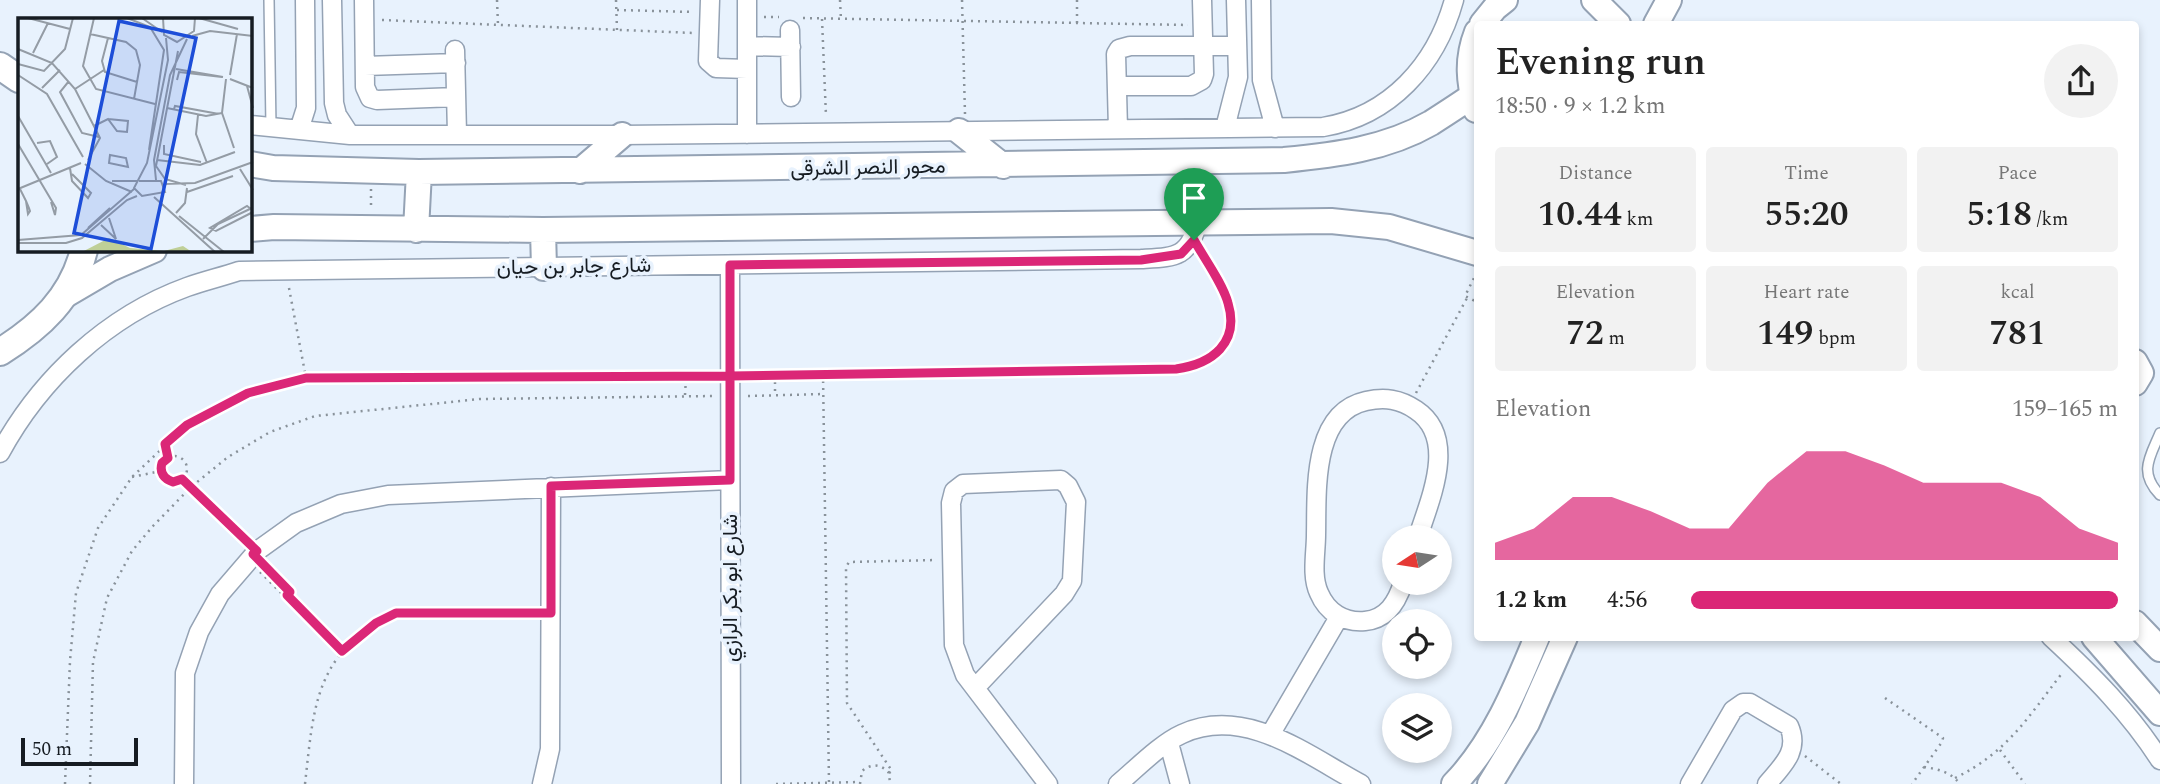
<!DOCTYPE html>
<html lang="en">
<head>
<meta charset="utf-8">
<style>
  :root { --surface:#fff; --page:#f2f2f2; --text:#222; --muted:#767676; --accent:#db2777 }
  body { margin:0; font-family:Spectral,Vazirmatn,serif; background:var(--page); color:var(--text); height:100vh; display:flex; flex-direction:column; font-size:26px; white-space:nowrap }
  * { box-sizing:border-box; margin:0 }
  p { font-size:23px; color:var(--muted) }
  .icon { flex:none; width:38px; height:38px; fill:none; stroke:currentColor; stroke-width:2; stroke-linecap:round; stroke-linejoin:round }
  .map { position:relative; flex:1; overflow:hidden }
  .side { position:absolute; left:1474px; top:21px; width:665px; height:620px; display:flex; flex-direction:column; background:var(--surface); border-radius:7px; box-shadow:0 4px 10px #0003 }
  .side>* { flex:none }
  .needle { width:46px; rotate:258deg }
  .buttons { position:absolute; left:1382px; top:525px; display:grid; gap:14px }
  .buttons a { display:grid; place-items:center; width:70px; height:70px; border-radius:50%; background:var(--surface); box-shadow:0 4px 10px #0003; font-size:35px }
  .scale { position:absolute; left:21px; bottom:18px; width:117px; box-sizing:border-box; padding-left:7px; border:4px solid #161c22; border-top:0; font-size:19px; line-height:24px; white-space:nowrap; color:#161c22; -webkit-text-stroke:5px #e8f2fd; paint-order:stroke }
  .pin { position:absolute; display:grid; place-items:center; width:60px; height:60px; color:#fff; margin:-72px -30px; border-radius:50% 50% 50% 0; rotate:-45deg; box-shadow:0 0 7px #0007 }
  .pin .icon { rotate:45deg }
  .round { display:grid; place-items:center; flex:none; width:74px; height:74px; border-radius:37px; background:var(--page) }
  .headline { display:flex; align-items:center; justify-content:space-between; height:119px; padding:0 21px }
  h1 { font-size:38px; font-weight:600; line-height:52px }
  .figures { display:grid; grid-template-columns:repeat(3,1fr); gap:10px; height:119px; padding:7px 21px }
  .figures div { display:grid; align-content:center; border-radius:7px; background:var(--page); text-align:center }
  .figures b { font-size:35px; font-weight:600 }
  .figures small { font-size:19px; font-weight:400 }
  .figures p { font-size:19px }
  .chart { height:196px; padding:14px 21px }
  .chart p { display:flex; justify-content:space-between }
  .chart svg { width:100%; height:126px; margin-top:7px; fill:var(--accent); opacity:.7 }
  ul { padding:0 21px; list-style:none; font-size:23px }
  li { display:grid; grid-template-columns:112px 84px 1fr; align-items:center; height:52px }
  li i { height:18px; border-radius:9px; background:var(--accent) }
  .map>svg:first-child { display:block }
</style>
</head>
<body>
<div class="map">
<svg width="2160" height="784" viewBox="0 0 2160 784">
  <rect width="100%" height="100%" fill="#e8f2fd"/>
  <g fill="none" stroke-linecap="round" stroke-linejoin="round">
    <!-- lane casing -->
    <g stroke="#94a2b4" stroke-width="12">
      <path id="lane" d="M 269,0 L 271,127
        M 2160,495 C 2138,472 2150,457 2160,433"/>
    </g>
    <!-- street casing -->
    <g stroke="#94a2b4" stroke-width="21">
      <path id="street" d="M 332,0 L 334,103 L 337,115 L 350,135
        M 364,0 L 365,87 L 370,98 L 377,100 L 456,97
        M 710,0 L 708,61 L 716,68 L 747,69
        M 747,0 L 747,134
        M 1261,0 L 1262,80 L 1275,128
        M 790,30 L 791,97
        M 747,46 L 791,47
        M 455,50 L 457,134
        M 365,66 L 456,63
        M 1118,86 L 1191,86 L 1202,80 L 1204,74 L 1202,0
        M 250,125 L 350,135 L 622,135 L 1323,127 C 1390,116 1436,65 1454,0
        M 1225,128 L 1238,77 L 1236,0
        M 1118,129 L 1116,54 L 1119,49 L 1130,46 L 1237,46
        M 299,130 L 306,108 L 305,0
        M 730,265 L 731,784
        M 0,453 C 40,379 107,316 187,287 C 204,281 221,277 239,271 L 1141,259 C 1175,257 1189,258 1198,222
        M 1403,583 C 1397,602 1387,619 1365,621 C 1344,623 1327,612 1319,593 C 1311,576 1316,553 1316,535 C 1317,493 1311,413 1366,401 C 1385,397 1400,399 1416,410 C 1458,438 1430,499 1418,537
        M 2051,637 C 2092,675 2130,713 2160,760
        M 975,688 L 1064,594 L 1072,581 L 1076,502 L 1068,486 L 1061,480 L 963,484 L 954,491 L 951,503 L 954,645 L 965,675 L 1048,784
        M 1270,735 L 1339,617
        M 1169,743 L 1180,784
        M 184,784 L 185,673 L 199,632 L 220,594 L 257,551 L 296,523 L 341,504 L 388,495 L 730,480
        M 542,784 L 550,749 L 551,487
        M 1118,784 C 1136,769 1160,744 1182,734 C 1245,705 1307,755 1361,784
        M 1690,784 L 1733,710 L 1743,703 L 1750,703 L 1789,726 C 1800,751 1782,766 1767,784"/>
    </g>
    <!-- secondary casing -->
    <g stroke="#94a2b4" stroke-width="28">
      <path id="secondary" d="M 1594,0 L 1618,24
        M 1482,24 L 1495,8 L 1505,0
        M 1656,24 L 1669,0
        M 1476,110 C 1469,82 1466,60 1477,32
        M 959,131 L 1003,166
        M 250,164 L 273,168 L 419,172 L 1284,160 C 1335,155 1386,149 1431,123 C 1445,114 1459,105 1472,96
        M 580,171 L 622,135
        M 250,229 L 274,227 L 543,230 L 1331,221 L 1389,227 L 1477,253
        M 416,230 L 419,172
        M 543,230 L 544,268
        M 64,296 L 110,269 L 154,250
        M 2135,362 L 2141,373 L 2135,383
        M 2135,623 L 2160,649
        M 2094,637 L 2160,713
        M 1454,784 C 1493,744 1516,688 1537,637
        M 1490,784 L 1527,723 L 1565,637"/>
    </g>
    <!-- primary casing -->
    <g stroke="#94a2b4" stroke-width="30">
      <path id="primary" d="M 0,66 L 19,79
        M 0,352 C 40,327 72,298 84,250"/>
    </g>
    <!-- path -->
    <path stroke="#89929a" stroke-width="2.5" stroke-dasharray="2 5" stroke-linecap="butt" d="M 497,0 L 498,25
      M 616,0 L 617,30
      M 840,0 L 841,20
      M 962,0 L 965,114
      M 617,10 L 694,12
      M 764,17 L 779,17
      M 803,18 L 1188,25
      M 822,19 L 826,116
      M 382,20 L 693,33
      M 1077,23 L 1077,0
      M 371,189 L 371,207
      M 1477,272 L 1465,296 L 1477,302
      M 289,288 L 306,378
      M 823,374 L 829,784
      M 775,375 L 775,395
      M 746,376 L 1176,369 C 1212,364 1240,343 1229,303 C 1224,287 1210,270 1202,255
      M 1416,393 L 1467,298
      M 685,395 L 686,378
      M 748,396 L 824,394
      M 165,445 L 168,458
      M161 469a13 13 0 1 1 26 0a13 13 0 1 1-26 0Z
      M 132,477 L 161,471
      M 182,479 L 245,539
      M 266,567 L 290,591 L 287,595 L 342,651
      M 260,572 L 285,597 L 287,595
      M 1885,698 L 1943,738 L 1942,742 L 1912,784
      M 2000,750 L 2025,784
      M 1805,756 L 1841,784
      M 1924,767 C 1938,769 1951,772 1960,784
      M 889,773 L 892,771 L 847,703 L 846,567 L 849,562 L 937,560
      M 1955,778 C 2008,752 2028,717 2063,672
      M 65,784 L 70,661 L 76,593 L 98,528 L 132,477 L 187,425 L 248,393 L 306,378 L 715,377
      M 90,784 L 93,662 L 107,598 L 132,551 L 153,526 L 191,487 L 228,457 L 270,432 L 315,416 L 480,399 L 714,396
      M 305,784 C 314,704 315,652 396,613 L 535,613
      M 776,784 L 859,782
      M 860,784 L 862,771 C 872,763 881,764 889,773 L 890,784"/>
    <!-- lane -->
    <use href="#lane" stroke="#fff" stroke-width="9"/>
    <!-- street -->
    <use href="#street" stroke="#fff" stroke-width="18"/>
    <!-- secondary -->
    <use href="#secondary" stroke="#fff" stroke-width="24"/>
    <!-- primary -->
    <use href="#primary" stroke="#fff" stroke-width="26"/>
  </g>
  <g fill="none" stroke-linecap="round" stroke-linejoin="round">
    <!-- route casing -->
    <g stroke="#fff" stroke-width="14">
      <path id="route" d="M 1194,240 L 1181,254 L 1141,260 L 730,265 L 730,376 L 306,378 L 248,393 L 187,425 L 165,444 L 168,458 L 162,463 C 159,473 164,479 173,482 L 182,479 L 257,551 L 253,554 L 290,592 L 287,595 L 342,651 L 376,623 L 396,613 L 551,613 L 551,486 L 730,480 L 730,376 L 1176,369 C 1212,364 1240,343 1228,303 C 1223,284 1204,258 1194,240"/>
    </g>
    <!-- route -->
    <use href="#route" stroke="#db2777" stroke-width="9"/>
  </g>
  <g text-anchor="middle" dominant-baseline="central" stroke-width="7" stroke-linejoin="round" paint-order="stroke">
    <!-- street labels -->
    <g font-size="21" fill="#161c22" stroke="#e8f2fd">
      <text transform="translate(868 168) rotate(-1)">محور النصر الشرقى</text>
      <text transform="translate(574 267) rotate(-1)">شارع جابر بن حيان</text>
      <text transform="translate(731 588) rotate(-90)">شارع ابو بكر الرازي</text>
    </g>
  </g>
  <!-- overview -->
  <g transform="translate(18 18)">
    <rect width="234" height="234" fill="#e8f2fd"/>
    <path d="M 91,220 L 112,230 L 146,233 L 165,228 L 174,234 L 64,234 Z" fill="#bfcf97"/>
    <path fill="none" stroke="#949ca5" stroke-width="2" d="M 10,0 L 52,11M 76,0 L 65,48 L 78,71 L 137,86M 109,0 L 132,9 L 146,32 L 131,132M 124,0 L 144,14M 145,0 L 146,17 L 159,24 L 176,13 L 177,0M 181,0 L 220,11M 72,16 L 108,24 L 118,32 L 122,47 L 116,81M 174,18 L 192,13 L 235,18M 90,20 L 84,43 L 87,54 L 119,64M 0,31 L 34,45 L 57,71 L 82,120 L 70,142M 160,33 L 138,148 L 147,161 L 168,167M 15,35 L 30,5M 0,46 L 26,53 L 47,31 L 55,0M 158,51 L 205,59M 0,57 L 29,76 L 65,139M 212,57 L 219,16M 208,61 L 204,95 L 216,130M 212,61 L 235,70M 159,62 L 161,54 L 204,59M 51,63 L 42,74 L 64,115 L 81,119M 229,68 L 235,90M 24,70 L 42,52M 57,71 L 86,52M 149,90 L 188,98 L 204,95M 156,91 L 157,88 L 201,96M 180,97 L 178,116 L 189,145M 0,98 L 33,155M 76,108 L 90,101 L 99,113 L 109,114 L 110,103 L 90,101M 19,125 L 32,123 L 39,139 L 29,146M 0,126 L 38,190 L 37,197 L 33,184M 146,127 L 146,136 L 183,144M 92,137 L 108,140 L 110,149 L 91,145 ZM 139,142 L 182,147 L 217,134M 67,146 L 88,163 L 114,174M 52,150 L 54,163 L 70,180 L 73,175 L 54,156M 222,151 L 235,172M 138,162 L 136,142 L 152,57 L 169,21M 94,163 L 120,163M 121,163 L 143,163 L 147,174 L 124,178 L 116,170 L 129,145 L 150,42 L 148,20M 146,166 L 177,165 L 235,144M 0,171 L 63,145M 2,171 L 8,183 L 11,190 L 12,193 L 10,196 L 8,183M 169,174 L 215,158M 136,179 L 197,234M 233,191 L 229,188 L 192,210 L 198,213 L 235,194M 158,195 L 167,185 L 169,170M 161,198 L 206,234M 83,207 L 98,221 L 91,200M 70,210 L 92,190M 185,221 L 200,206 L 234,190M 0,222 L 63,217 L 116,171M 0,225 L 48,225 L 64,220 L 109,182 L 119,178"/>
    <path fill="#1d4ed8" fill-opacity="0.15" stroke="#1d4ed8" stroke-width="3.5" d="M 101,3 L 178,20 L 133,231 L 56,215 Z"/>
    <rect width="234" height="234" fill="none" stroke="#161c22" stroke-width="3.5"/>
  </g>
</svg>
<div class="buttons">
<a><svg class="needle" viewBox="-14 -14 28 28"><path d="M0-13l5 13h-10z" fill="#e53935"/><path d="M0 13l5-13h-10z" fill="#767676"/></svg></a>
<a><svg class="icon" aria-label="locate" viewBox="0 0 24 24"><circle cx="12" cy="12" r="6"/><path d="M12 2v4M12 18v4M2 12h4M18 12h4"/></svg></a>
<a><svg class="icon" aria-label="layers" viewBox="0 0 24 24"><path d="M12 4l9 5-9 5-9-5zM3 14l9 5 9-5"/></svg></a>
</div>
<div class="scale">50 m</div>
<div class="pin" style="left:1194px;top:240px;background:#1e9e55"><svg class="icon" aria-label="arrive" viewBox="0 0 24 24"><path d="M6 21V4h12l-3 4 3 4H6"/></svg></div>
<section class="side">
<div class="headline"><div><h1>Evening run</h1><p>18:50 · 9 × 1.2 km</p></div><a class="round"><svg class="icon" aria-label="share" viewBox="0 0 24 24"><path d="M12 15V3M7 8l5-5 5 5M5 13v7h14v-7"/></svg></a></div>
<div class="figures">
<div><p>Distance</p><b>10.44<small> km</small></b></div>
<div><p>Time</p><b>55:20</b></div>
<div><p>Pace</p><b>5:18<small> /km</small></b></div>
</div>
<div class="figures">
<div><p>Elevation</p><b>72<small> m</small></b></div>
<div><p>Heart rate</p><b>149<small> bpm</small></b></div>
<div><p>kcal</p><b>781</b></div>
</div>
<div class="chart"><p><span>Elevation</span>159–165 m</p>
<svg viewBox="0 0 160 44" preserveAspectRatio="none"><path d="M0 44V38L10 33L20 22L30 22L40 27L50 33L60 33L70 17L80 6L90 6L100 11L110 17L120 17L130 17L140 22L150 33L160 38V44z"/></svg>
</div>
<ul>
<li><b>1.2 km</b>4:56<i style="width:100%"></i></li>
</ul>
</section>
</div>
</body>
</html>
